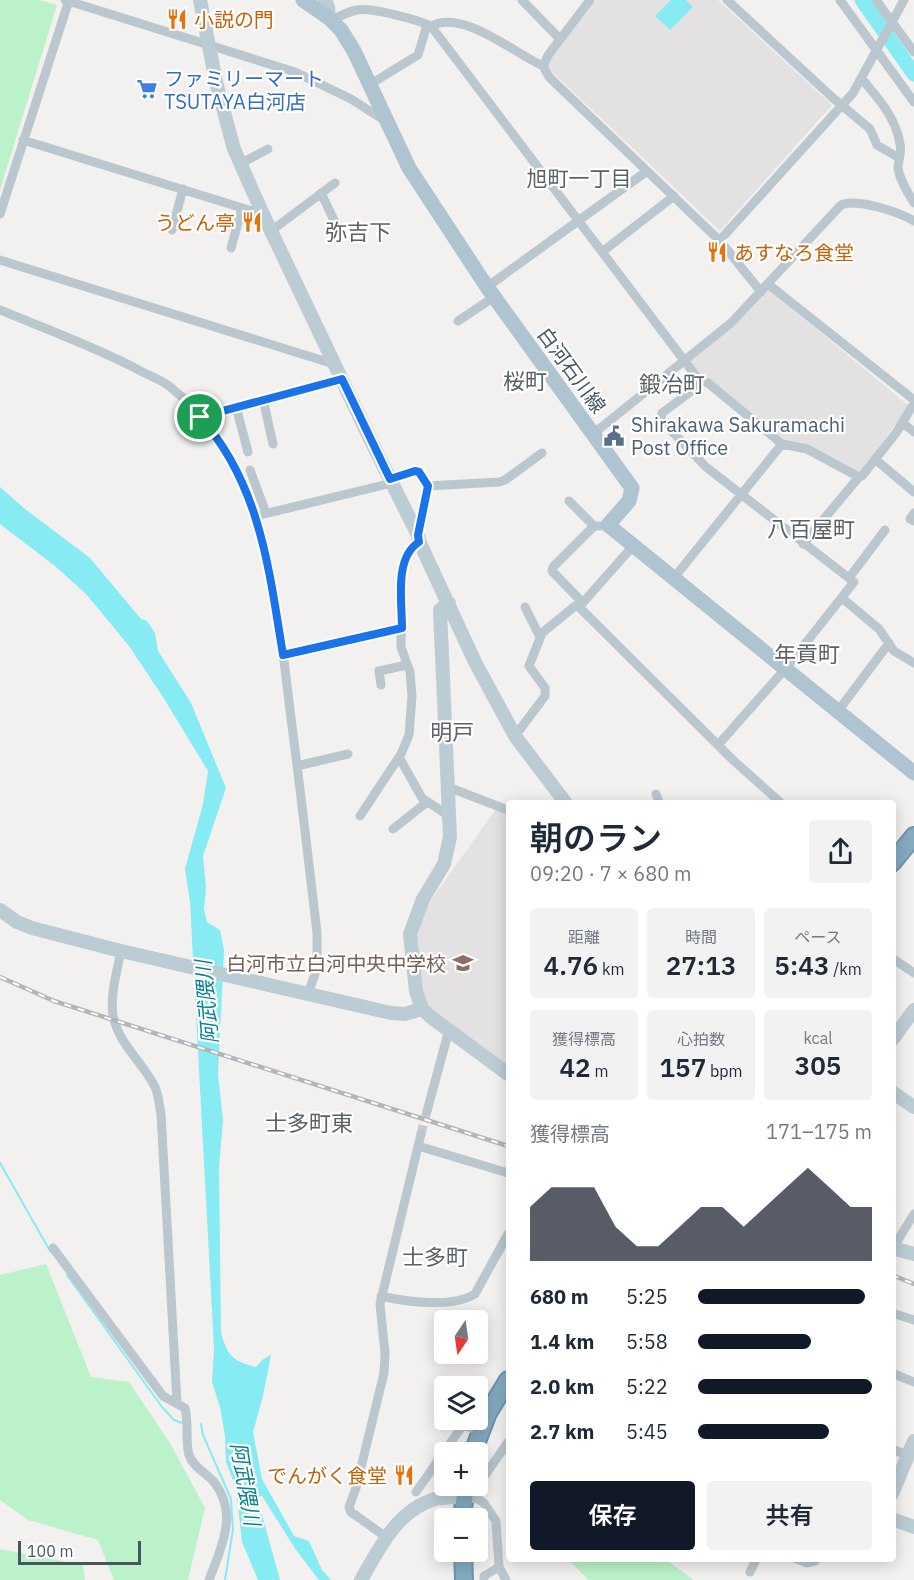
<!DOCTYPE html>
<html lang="ja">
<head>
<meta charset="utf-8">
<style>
  :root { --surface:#fff; --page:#f2f2f3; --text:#1f2937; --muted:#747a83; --accent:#111827 }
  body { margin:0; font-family:"IBM Plex Sans","Noto Sans JP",sans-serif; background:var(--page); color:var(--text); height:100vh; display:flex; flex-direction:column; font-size:22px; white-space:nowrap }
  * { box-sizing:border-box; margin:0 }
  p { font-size:20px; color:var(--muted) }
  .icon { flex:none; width:33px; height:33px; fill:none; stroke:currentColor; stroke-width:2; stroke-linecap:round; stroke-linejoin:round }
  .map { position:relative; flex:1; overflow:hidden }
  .side { position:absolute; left:506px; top:800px; width:390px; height:762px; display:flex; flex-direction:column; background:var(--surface); border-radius:6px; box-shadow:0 3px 15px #0003 }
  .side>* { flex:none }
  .needle { width:39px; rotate:193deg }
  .fabs { position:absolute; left:434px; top:1310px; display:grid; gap:12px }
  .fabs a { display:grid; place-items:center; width:54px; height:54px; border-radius:6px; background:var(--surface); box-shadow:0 3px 15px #0003; font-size:30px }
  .scale { position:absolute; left:18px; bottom:15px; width:123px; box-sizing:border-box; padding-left:6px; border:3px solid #46575f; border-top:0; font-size:16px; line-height:21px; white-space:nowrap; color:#46575f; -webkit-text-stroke:4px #fff; paint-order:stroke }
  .pin { position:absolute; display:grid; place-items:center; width:51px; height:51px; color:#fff; margin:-26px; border:3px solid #fff; border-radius:50%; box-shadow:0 2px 6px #0007 }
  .round { display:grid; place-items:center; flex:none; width:63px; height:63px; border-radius:6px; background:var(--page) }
  .overview { display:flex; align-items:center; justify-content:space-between; height:102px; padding:0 24px }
  h1 { font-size:33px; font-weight:600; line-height:45px }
  .metrics { display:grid; grid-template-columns:repeat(3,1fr); gap:9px; height:102px; padding:6px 24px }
  .metrics div { display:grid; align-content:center; border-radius:6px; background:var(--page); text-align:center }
  .metrics b { font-size:26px; font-weight:600 }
  .metrics small { font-size:16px; font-weight:400 }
  .metrics p { font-size:16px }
  .chart { height:168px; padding:12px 24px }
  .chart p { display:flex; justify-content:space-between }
  .chart svg { width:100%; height:108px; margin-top:6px; fill:var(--accent); opacity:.7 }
  .cta { display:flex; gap:12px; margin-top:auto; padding:12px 24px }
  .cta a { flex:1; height:69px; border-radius:6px; background:var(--accent); color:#fff; font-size:24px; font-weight:600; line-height:69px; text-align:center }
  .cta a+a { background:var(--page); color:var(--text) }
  ul { padding:0 24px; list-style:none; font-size:20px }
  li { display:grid; grid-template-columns:96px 72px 1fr; align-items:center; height:45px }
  li i { height:15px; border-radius:8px; background:var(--accent) }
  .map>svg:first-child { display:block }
</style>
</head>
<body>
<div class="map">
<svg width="914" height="1580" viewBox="0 0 914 1580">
  <rect width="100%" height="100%" fill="#f3f0f0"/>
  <!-- education -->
  <path fill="#e4e1e2" d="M 596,0 L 718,0 L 832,105 L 720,231 L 550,70 L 549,61 Z
    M 768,289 L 909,406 L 860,473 L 784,440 L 698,376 L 689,363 L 733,327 Z
    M 496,809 L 508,813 L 508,1067 L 426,1007 L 420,991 L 414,934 L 421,914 Z"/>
  <!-- green -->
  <path fill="#bcf2c9" d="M 0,0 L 40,0 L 57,5 L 0,190 Z
    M 46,1264 L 91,1377 L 129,1382 L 170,1443 L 205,1508 L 188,1580 L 114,1580 L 98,1540 L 28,1520 L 0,1500 L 0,1275 Z
    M 0,1549 L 83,1565 L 85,1580 L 0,1580 Z
    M 567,1559 L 665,1559 L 694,1580 L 589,1580 Z"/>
  <!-- water -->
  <path fill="#86ebf2" d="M 671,0 L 686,0 L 693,7 L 670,30 L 655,16 Z
    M 0,487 L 25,509 L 90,558 L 141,619 L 147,621 L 155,633 L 158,651 L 191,703 L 226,788 L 203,856 L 206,887 L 204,909 L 207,922 L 220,930 L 224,951 L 218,1073 L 223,1121 L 219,1167 L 221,1333 C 228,1357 233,1361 256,1367 L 262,1360 L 271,1355 L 263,1396 L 253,1432 L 262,1479 L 294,1536 L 309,1541 L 322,1570 L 331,1580 L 319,1580 L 296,1550 L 262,1496 L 257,1497 L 280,1580 L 258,1580 L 242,1542 L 236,1488 L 226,1462 L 225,1436 L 220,1407 L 212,1382 L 214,1348 L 190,902 L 185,869 L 203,804 L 208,771 L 163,697 L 129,646 L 86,594 L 55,566 L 0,524 Z"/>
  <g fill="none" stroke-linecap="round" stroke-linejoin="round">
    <!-- stream -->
    <path stroke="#86ebf2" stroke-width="2" d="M 0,1163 L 50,1251
      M 67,1275 L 162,1407 L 174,1420 L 182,1423
      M 201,1424 L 203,1435 L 231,1499 L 233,1529 L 225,1580"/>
    <!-- river -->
    <path stroke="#86ebf2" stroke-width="15" d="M 862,0 L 914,74"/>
    <!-- street-tunnel -->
    <path stroke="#c8cacc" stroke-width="9" stroke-dasharray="9 4.5" stroke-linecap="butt" d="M 421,1134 L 427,1111"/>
    <!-- highway casing -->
    <g stroke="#7096ae" stroke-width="20">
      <path id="highway" d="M 892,863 L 914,836
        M 473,1452 L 488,1413 L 508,1380
        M 462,1518 L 466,1485
        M 463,1551 L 464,1580"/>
    </g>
    <!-- street -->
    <path stroke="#bac7ce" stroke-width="9" d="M 65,0 L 295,72 L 351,99 L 384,120
      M 522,0 L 560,39
      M 590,0 L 549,54 C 542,65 543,68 550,78 L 721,242 L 761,292
      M 727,0 L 833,98 L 870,129 L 877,145 L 899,158
      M 840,0 L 914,102
      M 876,0 L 914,52
      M 331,21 C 339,16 348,12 357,10 C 371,7 418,20 431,26 L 699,380 L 708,383 L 782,444 L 807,449 L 859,477 L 862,476 L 896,433 L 914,403
      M 431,26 C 463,9 514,53 543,66
      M 862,79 C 879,99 896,118 900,144 C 902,153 898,160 898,168 C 900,181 908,193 914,203
      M 369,85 L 418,55 L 427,25
      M 23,140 L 252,211 L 262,212
      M 240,164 L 268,149
      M 321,193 L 341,235
      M 0,214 L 69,0
      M 172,230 L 183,189
      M 271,231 L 335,183
      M 720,240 L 853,93 L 904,0
      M 231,248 L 242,208
      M 602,252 L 674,196
      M 0,260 L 334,364
      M 768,284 L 914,400
      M 487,287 L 647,171
      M 0,310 C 46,329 93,346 137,369 C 147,375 160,379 169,386 C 270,464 277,610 292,726 C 301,795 309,864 317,933 L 317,968 L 308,994
      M 458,321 L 494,297
      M 699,380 L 693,390 L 662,413 L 661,420 L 706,467 L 854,582 L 786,668 L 718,745
      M 263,399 L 273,444
      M 236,407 L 248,452
      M 200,417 L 342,379
      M 903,423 L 914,432
      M 593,434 L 731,323 L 841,205 C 857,198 899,212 914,221
      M 875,459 L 914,492
      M 250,470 L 266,513
      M 390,479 L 415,471 L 419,472 L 428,486 L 418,535
      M 428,486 L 499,482 L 505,480 L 542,453
      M 569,501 L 594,526 L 600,526
      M 914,513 L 910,519 L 914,521
      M 256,516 L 392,483
      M 803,544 L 859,477
      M 633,546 L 579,607 L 734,761 L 780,802
      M 849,578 L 885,530
      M 673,579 L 782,444
      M 842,598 L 879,629 L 894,651 L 914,663
      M 583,603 L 552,571 L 553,567 L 594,526
      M 525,607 L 540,637
      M 283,655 L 402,628
      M 381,685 L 379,671 L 407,665
      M 838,711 L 889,643
      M 515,736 L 545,696 L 545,688 L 529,666 L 542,633 L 575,606 L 579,607
      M 399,757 L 422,798 L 449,816
      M 297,766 L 348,754
      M 448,787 L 508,810
      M 656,794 L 659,802
      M 360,816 L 401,754 L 409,735 L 412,696 L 410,672 L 401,647 L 402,567 L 411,547 L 419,541
      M 393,829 L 427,802
      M 121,951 C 117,972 110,994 113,1015 C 118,1044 143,1062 155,1087 C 159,1096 159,1105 161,1114 L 177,1403
      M 892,958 L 914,973
      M 427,1111 L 449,1030
      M 418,1146 L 508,1173
      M 53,1248 L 163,1396 L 185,1408 C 189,1423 185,1440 189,1455 C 193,1467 206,1473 214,1482 C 239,1514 221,1548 209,1580
      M 893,1248 L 914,1214
      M 381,1296 C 407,1302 452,1308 475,1294 L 508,1234
      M 892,1313 L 914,1320
      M 892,1373 L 914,1382
      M 892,1449 L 907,1455
      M 444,1452 L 463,1425 L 480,1431
      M 486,1474 L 508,1442
      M 416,1492 L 444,1452
      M 463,1497 L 478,1499 L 484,1503 L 496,1521 L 499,1567 L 506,1580
      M 386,1537 L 351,1512 L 349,1507 L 356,1488 L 384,1373 L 385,1353 L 380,1304 L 421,1134
      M 795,1558 L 807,1563 L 815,1561 L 816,1558
      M 750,1572 L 757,1558
      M 484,1580 L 484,1576 L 499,1567"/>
    <!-- secondary -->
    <path stroke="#bcccd5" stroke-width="14" d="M 200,0 L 216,82 L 234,149 L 262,212 L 372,443 L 418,535 L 419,541 L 475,662 L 515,736 L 565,802
      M 325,0 L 328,7 L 329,18
      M 449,603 L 440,610 L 450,837 L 444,864 L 423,899 L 410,934 L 416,991 L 422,1009 L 431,1017 L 508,1074
      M 0,910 L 17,922 L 32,928 L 121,951 L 391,1013 L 405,1014 L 422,1009
      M 892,1040 L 914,1010
      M 892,1092 L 914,1107
      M 892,1248 L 914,1254
      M 892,1494 L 914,1441
      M 892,1519 L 914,1527
      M 361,1580 C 379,1549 397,1510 435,1499 C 444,1497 454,1497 463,1497"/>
    <!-- primary -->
    <path stroke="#aec4d0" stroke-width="15" d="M 303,0 L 329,18 L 341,30 L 354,51 L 409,168 L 487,287 L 632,488 L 629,501 L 608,525 L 914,773"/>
    <!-- highway -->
    <use href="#highway" stroke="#84abc2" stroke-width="16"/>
    <!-- rail casing -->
    <g stroke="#b2b6bb" stroke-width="4.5">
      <path id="rail" d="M 0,977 L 54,1001 L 508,1146
        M 892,1275 L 914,1284"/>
    </g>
    <!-- rail -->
    <use href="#rail" stroke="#fff" stroke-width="2" stroke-dasharray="7" stroke-linecap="butt"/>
  </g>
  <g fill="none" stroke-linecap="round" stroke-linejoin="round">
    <!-- route casing -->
    <g stroke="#fff" stroke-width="12">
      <path id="route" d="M 342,379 L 390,479 L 415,471 L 419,472 L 428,486 L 418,535 L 419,542 C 394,558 402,601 402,628 L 283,655 C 269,569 260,484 200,417 Z"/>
    </g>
    <!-- route -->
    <use href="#route" stroke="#1a73e8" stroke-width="8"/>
  </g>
  <!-- icons -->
  <defs>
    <g id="restaurant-bare" transform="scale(1.62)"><path d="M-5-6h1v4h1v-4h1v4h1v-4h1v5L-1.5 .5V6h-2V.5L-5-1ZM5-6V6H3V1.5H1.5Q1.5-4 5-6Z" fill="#e8710a" stroke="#fff" stroke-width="2.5" paint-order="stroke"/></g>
    <g id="supermarket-bare" transform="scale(1.62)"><path d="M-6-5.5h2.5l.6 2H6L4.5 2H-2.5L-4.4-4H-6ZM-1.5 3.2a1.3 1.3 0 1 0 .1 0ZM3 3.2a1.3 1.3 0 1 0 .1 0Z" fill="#3f7fe0" stroke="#fff" stroke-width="2.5" paint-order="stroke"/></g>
    <g id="civic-bare" transform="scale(1.62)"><path d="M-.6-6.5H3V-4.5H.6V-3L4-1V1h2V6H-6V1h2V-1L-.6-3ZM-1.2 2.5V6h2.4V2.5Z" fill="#5c6f8a" stroke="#fff" stroke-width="2.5" paint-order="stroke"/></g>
    <g id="school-bare" transform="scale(1.62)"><path d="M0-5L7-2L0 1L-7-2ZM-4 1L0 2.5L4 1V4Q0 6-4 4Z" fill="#8d6e63" stroke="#fff" stroke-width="2.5" paint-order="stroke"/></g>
  </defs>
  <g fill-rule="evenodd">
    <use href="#restaurant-bare" x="177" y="19"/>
    <use href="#supermarket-bare" x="147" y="89"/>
    <use href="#restaurant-bare" x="252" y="222"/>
    <use href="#restaurant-bare" x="717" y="252"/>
    <use href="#civic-bare" x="614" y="436"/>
    <use href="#school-bare" x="463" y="963"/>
    <use href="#restaurant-bare" x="404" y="1475"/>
  </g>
  <g text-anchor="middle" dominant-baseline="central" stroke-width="4.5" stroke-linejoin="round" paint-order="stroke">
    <!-- food labels -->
    <g font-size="20" fill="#c56008" stroke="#fff" text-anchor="start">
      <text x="194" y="19">小説の門</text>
      <text x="235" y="222" text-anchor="end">うどん亭</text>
      <text x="734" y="252">あすなろ食堂</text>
      <text x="387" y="1475" text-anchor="end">でんがく食堂</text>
    </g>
    <!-- shop labels -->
    <g font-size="20" fill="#366cbe" stroke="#fff" text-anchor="start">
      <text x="164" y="78">ファミリーマート<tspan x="164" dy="23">TSUTAYA白河店</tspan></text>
    </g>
    <!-- street labels -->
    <g font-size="20" fill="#46575f" stroke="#fff">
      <text transform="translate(572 370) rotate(54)">白河石川線</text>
    </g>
    <!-- service labels -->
    <g font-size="20" fill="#4e5e75" stroke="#fff" text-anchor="start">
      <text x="631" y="424">Shirakawa Sakuramachi<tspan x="631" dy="23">Post Office</tspan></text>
    </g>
    <!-- education labels -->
    <g font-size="20" fill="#785e54" stroke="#fff" text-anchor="end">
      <text x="446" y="963">白河市立白河中央中学校</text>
    </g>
    <!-- neighbourhood labels -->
    <g font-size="21" fill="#5c6165" stroke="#fff">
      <text x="579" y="178">旭町一丁目</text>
    </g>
    <!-- water labels -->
    <g font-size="21" font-style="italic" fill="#06838d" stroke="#fff">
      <text transform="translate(206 1002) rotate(-95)">阿武隈川</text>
      <text transform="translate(246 1484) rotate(80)">阿武隈川</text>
    </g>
    <!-- quarter labels -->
    <g font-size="22" fill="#5c6165" stroke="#fff">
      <text x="358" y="231">弥吉下</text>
      <text x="525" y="380">桜町</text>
      <text x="672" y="383">鍛冶町</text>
      <text x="811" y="528">八百屋町</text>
      <text x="807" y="653">年貢町</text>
      <text x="452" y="731">明戸</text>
      <text x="309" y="1122">士多町東</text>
      <text x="435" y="1256">士多町</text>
    </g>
  </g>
</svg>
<div class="fabs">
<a><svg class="needle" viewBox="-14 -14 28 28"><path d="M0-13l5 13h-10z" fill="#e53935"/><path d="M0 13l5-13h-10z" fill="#747a83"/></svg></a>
<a><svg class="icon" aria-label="layers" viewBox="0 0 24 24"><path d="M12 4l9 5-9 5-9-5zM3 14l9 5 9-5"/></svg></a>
<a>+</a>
<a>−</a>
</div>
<div class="scale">100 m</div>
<div class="pin" style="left:200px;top:417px;background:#1e9e55"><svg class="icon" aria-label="arrive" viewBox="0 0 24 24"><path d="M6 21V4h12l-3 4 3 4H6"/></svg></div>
<section class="side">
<div class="overview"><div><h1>朝のラン</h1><p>09:20 · 7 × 680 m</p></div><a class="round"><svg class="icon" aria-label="share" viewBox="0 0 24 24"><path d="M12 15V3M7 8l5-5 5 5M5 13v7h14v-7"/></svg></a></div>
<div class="metrics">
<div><p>距離</p><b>4.76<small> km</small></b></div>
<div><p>時間</p><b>27:13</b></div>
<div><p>ペース</p><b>5:43<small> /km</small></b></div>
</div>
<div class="metrics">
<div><p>獲得標高</p><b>42<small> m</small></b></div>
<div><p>心拍数</p><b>157<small> bpm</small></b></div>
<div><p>kcal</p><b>305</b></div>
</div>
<div class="chart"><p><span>獲得標高</span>171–175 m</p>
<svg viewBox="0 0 160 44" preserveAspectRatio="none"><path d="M0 44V22L10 14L20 14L30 14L40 30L50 38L60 38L70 30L80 22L90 22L100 30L110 22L120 14L130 6L140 14L150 22L160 22V44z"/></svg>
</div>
<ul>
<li><b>680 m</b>5:25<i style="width:96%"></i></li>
<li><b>1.4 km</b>5:58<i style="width:65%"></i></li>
<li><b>2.0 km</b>5:22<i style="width:100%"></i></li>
<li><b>2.7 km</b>5:45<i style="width:75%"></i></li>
</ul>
<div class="cta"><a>保存</a><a>共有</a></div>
</section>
</div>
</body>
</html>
